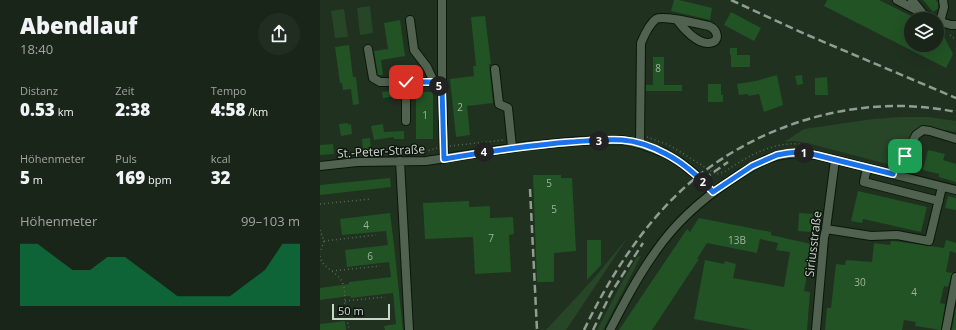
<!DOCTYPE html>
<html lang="de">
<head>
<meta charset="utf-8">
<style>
  :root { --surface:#182518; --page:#212d21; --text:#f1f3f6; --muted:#9fa5a2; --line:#364237; --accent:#0b8043 }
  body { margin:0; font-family:"Open Sans",sans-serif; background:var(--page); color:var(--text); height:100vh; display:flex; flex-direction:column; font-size:15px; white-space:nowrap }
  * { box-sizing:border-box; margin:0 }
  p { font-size:13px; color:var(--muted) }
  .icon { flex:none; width:22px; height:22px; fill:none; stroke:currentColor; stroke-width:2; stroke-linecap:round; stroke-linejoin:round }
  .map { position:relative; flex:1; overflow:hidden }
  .details { display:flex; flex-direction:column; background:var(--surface); width:320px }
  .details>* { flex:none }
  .fabs { position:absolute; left:584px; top:12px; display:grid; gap:8px }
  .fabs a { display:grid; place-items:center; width:40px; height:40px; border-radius:50%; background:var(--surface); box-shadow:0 4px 16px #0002,0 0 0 1px var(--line); font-size:20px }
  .scale { position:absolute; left:12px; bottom:10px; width:58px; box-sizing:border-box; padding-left:4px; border:2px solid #cad5ca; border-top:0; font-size:11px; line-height:14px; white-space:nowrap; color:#cad5ca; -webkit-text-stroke:3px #0f160f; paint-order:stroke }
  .pin { position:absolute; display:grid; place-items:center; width:34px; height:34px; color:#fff; margin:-17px; border-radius:8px; box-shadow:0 2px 6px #0006 }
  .km { position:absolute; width:20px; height:20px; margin:-10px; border-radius:50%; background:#222; color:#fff; font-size:11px; line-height:20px; text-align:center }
  .round { display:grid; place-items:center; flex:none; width:42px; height:42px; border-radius:21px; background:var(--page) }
  .head { display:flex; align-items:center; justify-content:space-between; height:68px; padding:0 20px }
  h1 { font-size:22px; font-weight:800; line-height:30px }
  .metrics { display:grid; grid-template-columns:repeat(3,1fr); gap:6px; height:68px; padding:4px 20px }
  .metrics div { display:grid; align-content:center }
  .metrics b { font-size:17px; font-weight:800 }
  .metrics small { font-size:11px; font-weight:400 }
  .metrics p { font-size:11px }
  .chart { height:112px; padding:8px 20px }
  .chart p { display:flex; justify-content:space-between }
  .chart svg { width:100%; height:72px; margin-top:4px; fill:var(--accent); opacity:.7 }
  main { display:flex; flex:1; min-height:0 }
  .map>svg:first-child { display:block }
</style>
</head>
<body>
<main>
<section class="details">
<div class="head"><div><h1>Abendlauf</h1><p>18:40</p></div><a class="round"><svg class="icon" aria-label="share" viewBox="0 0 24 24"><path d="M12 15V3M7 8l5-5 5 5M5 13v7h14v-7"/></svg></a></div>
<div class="metrics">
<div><p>Distanz</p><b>0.53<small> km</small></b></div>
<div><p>Zeit</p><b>2:38</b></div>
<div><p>Tempo</p><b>4:58<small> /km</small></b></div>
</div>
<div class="metrics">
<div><p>Höhenmeter</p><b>5<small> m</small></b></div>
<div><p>Puls</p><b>169<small> bpm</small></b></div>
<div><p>kcal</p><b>32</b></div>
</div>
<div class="chart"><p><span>Höhenmeter</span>99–103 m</p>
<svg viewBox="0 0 160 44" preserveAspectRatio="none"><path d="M0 44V6L10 6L20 14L30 22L40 22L50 14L60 14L70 22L80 30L90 38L100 38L110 38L120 38L130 30L140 22L150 6L160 6V44z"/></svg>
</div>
</section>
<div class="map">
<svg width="636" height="330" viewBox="0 0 636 330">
  <rect width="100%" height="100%" fill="#203120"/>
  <!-- green -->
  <path fill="#274527" d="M 50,6 L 53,33 L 40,35 L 37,8 Z
    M 24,9 L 28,37 L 15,38 L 11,11 Z
    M 581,117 L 609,117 L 636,121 L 636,132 L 626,130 L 625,133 L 593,133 L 581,154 L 572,161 L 571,165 L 487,143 L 474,141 L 464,142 L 484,129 L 553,119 Z
    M 308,237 L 246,330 L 226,330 L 275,277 Z
    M 321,256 L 283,330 L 277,330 L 302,282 L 317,257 Z"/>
  <!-- building -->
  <path fill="#215324" d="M 354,0 L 359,0 L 392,8 L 390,20 L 351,11 Z
    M 507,0 L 559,0 L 591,16 L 591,45 L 617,45 L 617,27 L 619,27 L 633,54 L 626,68 L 504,6 Z
    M 603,0 L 616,0 L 618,3 L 618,9 L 613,12 Z
    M 411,12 L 441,28 L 434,41 L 404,25 Z
    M 165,16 L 171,64 L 169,64 L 173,103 L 147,106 L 150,135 L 136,137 L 130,79 L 154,76 L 153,66 L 156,66 L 151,17 Z
    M 80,20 L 85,56 L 61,60 L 63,75 L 58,75 L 54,51 L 68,49 L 64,23 Z
    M 29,45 L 33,77 L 36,77 L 39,104 L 33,105 L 31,89 L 23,90 L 22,83 L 20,83 L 15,47 Z
    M 410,48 L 417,48 L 417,55 L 410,55 Z
    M 411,55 L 430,55 L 430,67 L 411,67 Z
    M 333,57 L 344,57 L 344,85 L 362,85 L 362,91 L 326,91 L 326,85 L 333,85 Z
    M 457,75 L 463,105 L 444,112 L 439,94 L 428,96 L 428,94 L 419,95 L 417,84 L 436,81 Z
    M 482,75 L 483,84 L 477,85 L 475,76 Z
    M 507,77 L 508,95 L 495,95 L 495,78 Z
    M 388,84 L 401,84 L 401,95 L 403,95 L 403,102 L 388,102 Z
    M 70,91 L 71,97 L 63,98 L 62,92 Z
    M 96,92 L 113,92 L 113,139 L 96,139 Z
    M 28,123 L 28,125 L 31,124 L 32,134 L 21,136 L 19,124 Z
    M 63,124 L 64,132 L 84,131 L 84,139 L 74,139 L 74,137 L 54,140 L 51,126 Z
    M 50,138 L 51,150 L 43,151 L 42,139 Z
    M 13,144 L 14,154 L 0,155 L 0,145 Z
    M 608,150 L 625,154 L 623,160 L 636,164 L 636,182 L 619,177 L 619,174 L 603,170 Z
    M 213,175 L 241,175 L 241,178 L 252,178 L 256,251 L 234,253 L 234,282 L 217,282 Z
    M 70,178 L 71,187 L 0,195 L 0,185 Z
    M 538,191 L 607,207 L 601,232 L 543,219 L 542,223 L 531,221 Z
    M 628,196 L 636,198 L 636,210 L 625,208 Z
    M 149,201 L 149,207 L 170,206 L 170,218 L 193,217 L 194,234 L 189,235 L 191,272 L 155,274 L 153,237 L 105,239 L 103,203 Z
    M 70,213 L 74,245 L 83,330 L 65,330 L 64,326 L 76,324 L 73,293 L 31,298 L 30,296 L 0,300 L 0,288 L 29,284 L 29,282 L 71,277 L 69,262 L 27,267 L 25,250 L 68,245 L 66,231 L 22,235 L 20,219 Z
    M 479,213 L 493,214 L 491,232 L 478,231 Z
    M 379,218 L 451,232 L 451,235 L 491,244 L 487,263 L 489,263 L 484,291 L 490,292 L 487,330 L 432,330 L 374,319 L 385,260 L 404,264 L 405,261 L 416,264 L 413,278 L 464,287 L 470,252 L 456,250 L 458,243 L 440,239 L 437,253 L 387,243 L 377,259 L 379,259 L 332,330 L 299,330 L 367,229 L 370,232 Z
    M 267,240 L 281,240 L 281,265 L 267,280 Z
    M 626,240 L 636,243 L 636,253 L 630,251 L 626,272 L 632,273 L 632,274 L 628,287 L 624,286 L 620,303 L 625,304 L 621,330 L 595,326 L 596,322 L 584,320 L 582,330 L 505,330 L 507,308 L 511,308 L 516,264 L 525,265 L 526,260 L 552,262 L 554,243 L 570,245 L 571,241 L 574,241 L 624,248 Z
    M 636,307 L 636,330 L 632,330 Z
    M 25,321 L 26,330 L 0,330 L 0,324 Z"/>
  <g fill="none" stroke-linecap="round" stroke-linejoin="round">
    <!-- minor casing -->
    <g stroke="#091809" stroke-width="10">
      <path id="minor" d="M 577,0 L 613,19
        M 592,0 L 601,11
        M 90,20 L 94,50 L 107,67 L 114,82
        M 617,21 L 631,25 L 636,25
        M 620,22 L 624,7 L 623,0
        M 48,49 L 53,78 L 60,82 L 114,82 L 122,88 L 124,159
        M 175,69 L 179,104 L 188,108 L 192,147
        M 122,88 L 122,0
        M 86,121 L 86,82
        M 320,144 L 321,43 C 324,36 329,24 336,19 C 344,15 379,24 389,26 C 398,30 401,42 389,43 C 377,44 363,28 357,20
        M 80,161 L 89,330
        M 0,166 L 37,162 L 106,161 L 206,146 L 260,141 L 303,140 L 320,144 L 345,153 L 361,163 L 376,175 L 393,192
        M 547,168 L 544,182 L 619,201
        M 573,174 L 575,163 L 585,156 L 596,135 L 603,130 L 610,131 L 636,139
        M 506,229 L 551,236 L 577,235 L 609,241 L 622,187
        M 290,330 C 304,303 318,276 336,251 C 356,222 382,199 411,180 C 441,160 459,149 496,155 L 636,190
        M 496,330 L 504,238 L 506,229 L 515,160
        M 626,330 L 636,277"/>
    </g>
    <!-- path -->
    <path stroke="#596859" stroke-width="1.5" stroke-dasharray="1 3" stroke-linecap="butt" d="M 630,35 L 636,40
      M 327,137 L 349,145 L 396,174 L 404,172 C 428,156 456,139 487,145
      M 130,146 L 184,140
      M 101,153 L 117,148
      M 0,204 L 51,199
      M 0,230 L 4,241 L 0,253
      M 4,241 L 56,235
      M 0,256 C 1,268 19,272 23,284 C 26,291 24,298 25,305 C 25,314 28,322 29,330
      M 12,271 L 60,266
      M 25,301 L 65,297"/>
    <!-- minor -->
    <use href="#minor" stroke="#516350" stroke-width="8"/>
    <!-- rail -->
    <path stroke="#909d90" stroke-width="2.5" stroke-dasharray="8 4" stroke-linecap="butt" d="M 411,0 L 485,34 L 636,98
      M 384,179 L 408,162
      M 210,189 L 217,330
      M 264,330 C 289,278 322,226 365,187 C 437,123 541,92 636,112
      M 273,330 L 291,293 L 323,243"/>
  </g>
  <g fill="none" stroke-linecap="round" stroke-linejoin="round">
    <!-- route casing -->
    <g stroke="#fff" stroke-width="8">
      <path id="route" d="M 86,82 L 114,82 L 122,88 L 124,159 C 166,152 208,145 251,142 C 268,141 285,139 302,140 C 317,141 333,147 346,154 C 364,163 379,177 393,192 L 432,166 L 457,155 L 468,153 L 480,152 L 496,155 L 573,174 L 575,163 L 585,156"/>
    </g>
    <!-- route -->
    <use href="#route" stroke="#1a73e8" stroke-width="5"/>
  </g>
  <g text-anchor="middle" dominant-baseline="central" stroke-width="3" stroke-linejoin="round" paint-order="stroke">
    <!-- number labels -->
    <g font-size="10" fill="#a0b4a0">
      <text x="338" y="68">8</text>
      <text x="140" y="107">2</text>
      <text x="105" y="115">1</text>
      <text x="229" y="183">5</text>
      <text x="234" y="209">5</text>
      <text x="46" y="225">4</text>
      <text x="171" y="238">7</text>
      <text x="417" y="240">13B</text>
      <text x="50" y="256">6</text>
      <text x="540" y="282">30</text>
      <text x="594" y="292">4</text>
    </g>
    <!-- street labels -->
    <g font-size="12" fill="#cad5ca" stroke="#0f160f">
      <text transform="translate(61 151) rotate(-3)">St.-Peter-Straße</text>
      <text transform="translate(493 244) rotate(-83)">Siriusstraße</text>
    </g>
  </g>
</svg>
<div class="fabs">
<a><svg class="icon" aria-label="layers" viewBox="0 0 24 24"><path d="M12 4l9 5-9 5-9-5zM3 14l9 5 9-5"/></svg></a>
</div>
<div class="scale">50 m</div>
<div class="pin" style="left:585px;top:156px;background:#1e9e55"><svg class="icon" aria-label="arrive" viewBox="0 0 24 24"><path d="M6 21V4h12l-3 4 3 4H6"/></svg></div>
<div class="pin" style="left:86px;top:82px;background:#d93025"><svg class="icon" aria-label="check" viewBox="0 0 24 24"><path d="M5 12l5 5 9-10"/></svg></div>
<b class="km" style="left:484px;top:153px">1</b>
<b class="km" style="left:383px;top:182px">2</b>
<b class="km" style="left:279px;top:141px">3</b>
<b class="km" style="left:164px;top:152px">4</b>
<b class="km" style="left:119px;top:86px">5</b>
</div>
</main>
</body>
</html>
